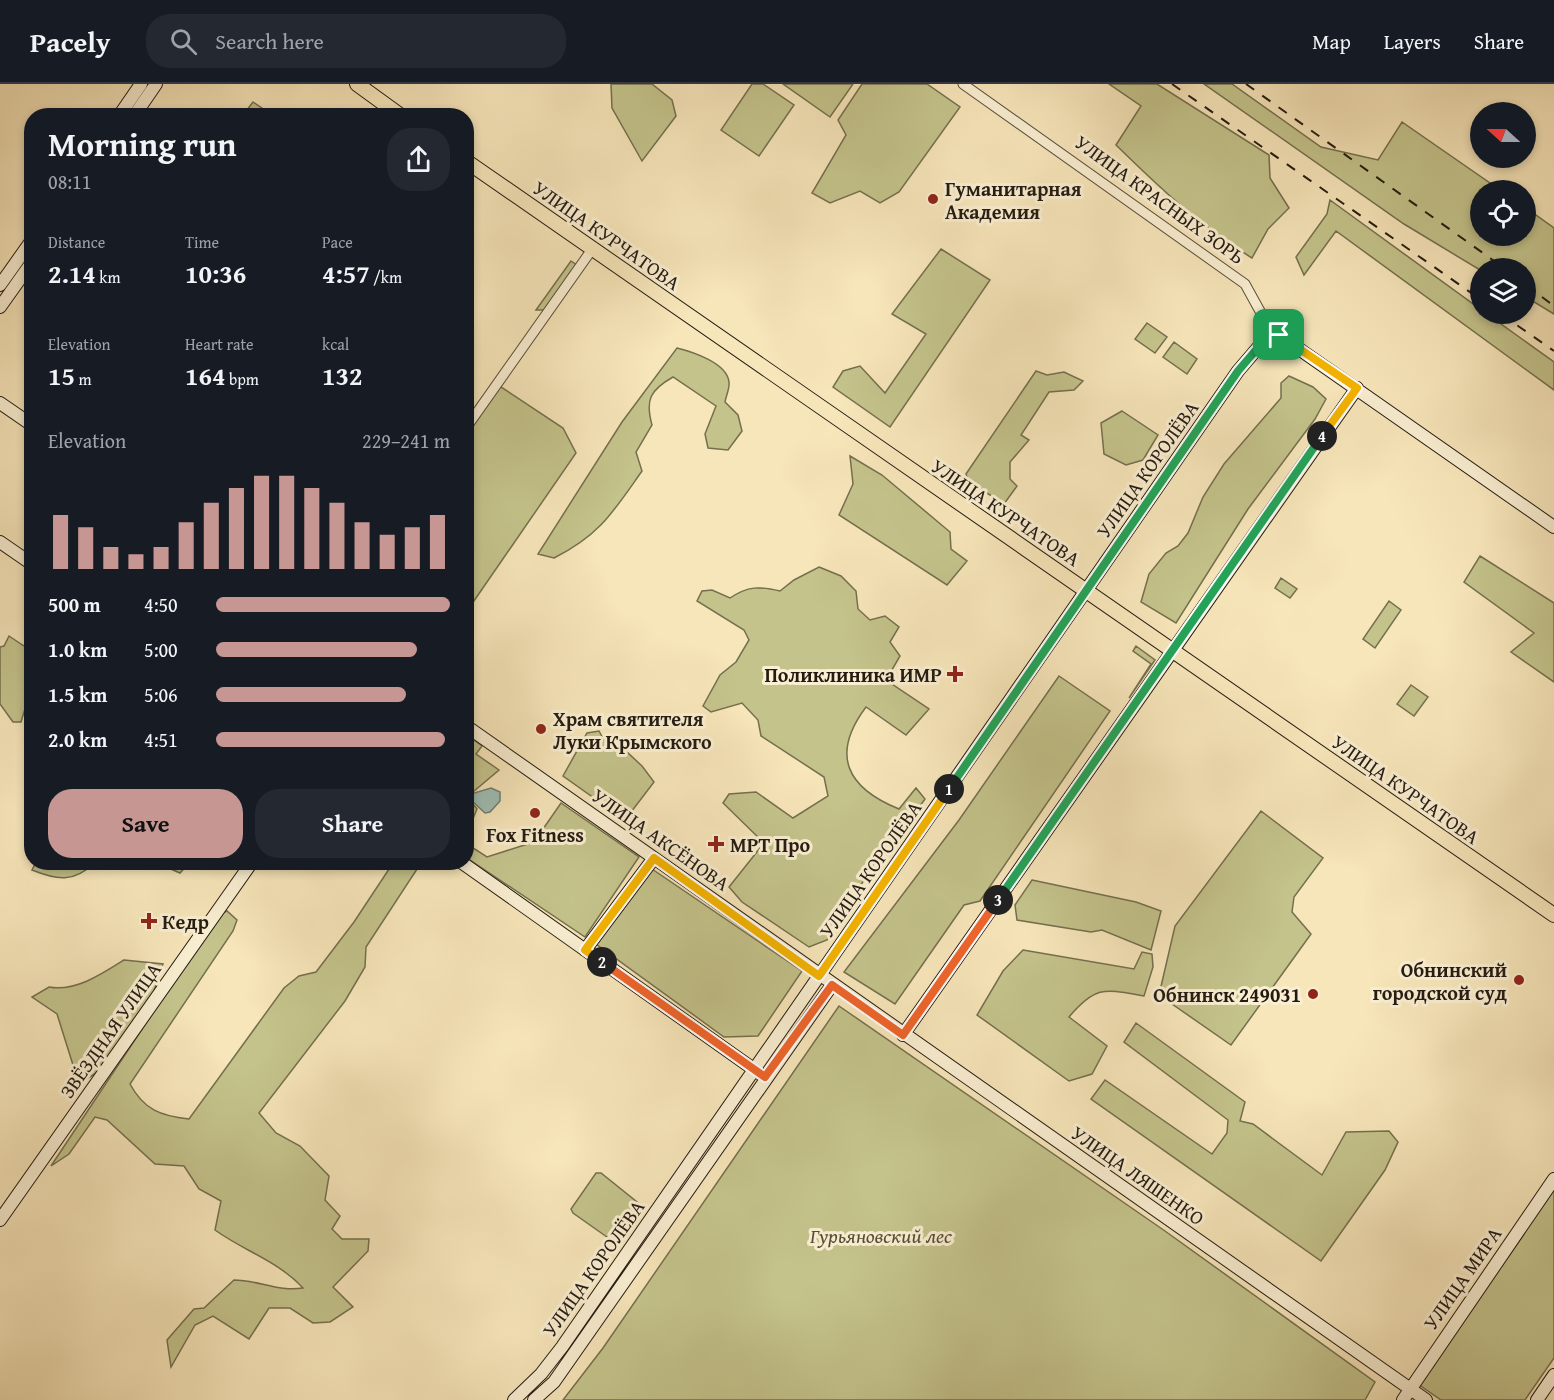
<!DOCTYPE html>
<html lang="en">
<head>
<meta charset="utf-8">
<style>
  :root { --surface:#171b24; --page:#242831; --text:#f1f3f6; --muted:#9ea1a6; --line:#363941; --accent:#c59692 }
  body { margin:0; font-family:"Gentium Book Plus",serif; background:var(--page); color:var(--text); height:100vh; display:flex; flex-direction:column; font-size:22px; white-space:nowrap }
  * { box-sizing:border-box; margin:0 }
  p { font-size:20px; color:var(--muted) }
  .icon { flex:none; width:33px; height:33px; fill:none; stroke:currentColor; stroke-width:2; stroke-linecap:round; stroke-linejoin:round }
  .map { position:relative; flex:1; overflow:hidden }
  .panel { position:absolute; left:24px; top:24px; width:450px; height:762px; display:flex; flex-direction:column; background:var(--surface); border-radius:24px; box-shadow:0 3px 9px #0003 }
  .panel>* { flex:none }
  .needle { width:39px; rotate:291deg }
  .fabs { position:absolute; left:1470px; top:18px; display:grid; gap:12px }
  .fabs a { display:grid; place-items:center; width:66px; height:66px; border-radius:50%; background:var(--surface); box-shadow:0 3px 9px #0003; font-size:30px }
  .pin { position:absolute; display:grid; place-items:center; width:51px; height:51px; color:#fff; margin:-26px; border-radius:12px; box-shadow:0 3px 9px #0006 }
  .km { position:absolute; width:30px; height:30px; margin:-15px; border-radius:50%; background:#222; color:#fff; font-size:16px; line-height:30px; text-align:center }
  .round { display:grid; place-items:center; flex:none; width:63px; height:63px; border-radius:24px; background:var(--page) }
  .overview { display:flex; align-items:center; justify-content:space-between; height:102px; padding:0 24px }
  h1 { font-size:33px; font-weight:800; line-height:45px }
  .metrics { display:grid; grid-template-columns:repeat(3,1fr); gap:9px; height:102px; padding:6px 24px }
  .metrics div { display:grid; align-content:center }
  .metrics b { font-size:26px; font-weight:800 }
  .metrics small { font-size:16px; font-weight:400 }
  .metrics p { font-size:16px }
  .chart { height:168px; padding:12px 24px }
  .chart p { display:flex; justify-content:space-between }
  .chart svg { width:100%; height:108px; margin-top:6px; stroke:var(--accent); stroke-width:6 }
  .button { display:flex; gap:12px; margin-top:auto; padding:12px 24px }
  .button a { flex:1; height:69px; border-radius:24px; background:var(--accent); color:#111; font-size:24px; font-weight:800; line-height:69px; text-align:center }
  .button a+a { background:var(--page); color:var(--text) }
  ul { padding:0 24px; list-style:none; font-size:20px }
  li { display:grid; grid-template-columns:96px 72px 1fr; align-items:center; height:45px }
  li i { height:15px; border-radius:8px; background:var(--accent) }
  header { display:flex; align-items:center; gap:36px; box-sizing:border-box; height:84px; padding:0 30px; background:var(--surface); border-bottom:2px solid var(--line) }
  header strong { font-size:28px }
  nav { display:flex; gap:33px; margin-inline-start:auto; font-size:21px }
  .search { width:420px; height:54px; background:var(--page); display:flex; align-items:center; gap:15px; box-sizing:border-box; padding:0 21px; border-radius:24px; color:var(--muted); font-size:22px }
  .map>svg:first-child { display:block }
</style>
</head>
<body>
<header>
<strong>Pacely</strong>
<div class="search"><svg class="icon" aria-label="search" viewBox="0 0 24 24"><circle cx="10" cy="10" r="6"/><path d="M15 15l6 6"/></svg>Search here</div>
<nav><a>Map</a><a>Layers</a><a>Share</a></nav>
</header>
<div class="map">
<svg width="1554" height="1316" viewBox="0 0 1554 1316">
  <rect width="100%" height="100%" fill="#f7e6ba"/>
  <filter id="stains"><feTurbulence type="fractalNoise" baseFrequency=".00333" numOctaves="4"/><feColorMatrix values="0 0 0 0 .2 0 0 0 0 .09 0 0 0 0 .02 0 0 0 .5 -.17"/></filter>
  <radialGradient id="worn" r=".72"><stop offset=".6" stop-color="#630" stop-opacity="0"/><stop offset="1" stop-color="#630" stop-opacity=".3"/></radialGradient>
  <!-- green -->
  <path fill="#c4c38b" stroke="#746f4e" stroke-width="1.5" d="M 611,0 L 652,0 L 672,16 L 676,32 L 642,77 L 612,24 Z
    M 752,0 L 763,0 L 794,21 L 759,72 L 721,46 Z
    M 783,0 L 853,0 L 830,33 Z
    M 862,0 L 927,0 L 960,23 L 899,108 L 880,119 L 860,107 L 830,119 L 812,109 L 846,51 L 838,36 Z
    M 1109,0 L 1157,0 L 1269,71 L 1270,94 L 1289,124 L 1268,145 L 1252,174 C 1200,142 1160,104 1116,61 L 1141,22 Z
    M 1204,0 L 1232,0 L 1321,63 L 1378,76 L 1402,38 L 1500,106 L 1480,106 L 1480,152 L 1526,152 L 1526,124 L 1554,144 L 1554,230 L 1526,213 L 1526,184 L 1480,186 L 1404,140 Z
    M 253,18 L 272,31 L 243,31 Z
    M 1330,116 L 1480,225 L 1480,230 L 1487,230 L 1554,278 L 1554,306 L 1336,147 L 1304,191 L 1296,173 L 1327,130 Z
    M 941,165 L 990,196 L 890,343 L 833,303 L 843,287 L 860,282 L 885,309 L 926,250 L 892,230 Z
    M 571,177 L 577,181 L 544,226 L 536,226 Z
    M 1147,239 L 1167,253 L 1155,269 L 1135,255 Z
    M 1174,258 L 1197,275 L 1187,290 L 1163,273 Z
    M 677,264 C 693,268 727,279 729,298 C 730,304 726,312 725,318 L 738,331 L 742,347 L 728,366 L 708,364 L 705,350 L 716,322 L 673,293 C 650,306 645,316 652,341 L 636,368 L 642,387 C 613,428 600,451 554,474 L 538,470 L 622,338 Z
    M 1036,287 L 1047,291 L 1064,288 L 1083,297 L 1074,306 L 1049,308 L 1021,351 L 1029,356 L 1010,378 L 1010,395 L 1017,402 L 1004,420 L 968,397 L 966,390 Z
    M 1289,292 L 1313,303 L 1326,315 L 1315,335 L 1248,425 L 1176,539 L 1141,518 L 1149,490 L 1166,469 L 1178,462 L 1188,449 L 1203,413 L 1224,380 L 1281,314 L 1281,299 Z
    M 498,301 L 563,344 L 576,369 L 467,527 L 467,348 Z
    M 1122,327 L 1158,351 L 1143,376 L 1126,381 L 1104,370 L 1101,339 Z
    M 850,372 L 882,391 L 950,448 L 951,465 L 967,477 L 947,501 L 839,431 L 853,400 Z
    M 1480,472 L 1554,519 L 1554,598 L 1511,568 L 1534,549 L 1464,498 Z
    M 819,483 L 841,492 L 856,507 L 858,525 L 870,536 L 885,532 L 899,543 L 890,558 L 900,572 L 886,596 L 929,625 L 906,651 L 866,623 C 830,671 847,704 899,725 L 916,704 L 925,715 L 910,736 L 893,749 L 827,856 L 809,863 L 742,818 L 729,803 L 764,759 L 723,719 L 729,710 L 756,708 L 793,734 L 828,712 L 824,693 L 761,652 L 758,636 L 742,619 L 711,628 L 703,622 L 720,591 L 736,578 L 749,556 L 744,546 L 697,517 L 702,507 L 712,506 L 730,514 C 748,502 759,502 780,507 L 794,496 Z
    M 1281,494 L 1297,505 L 1290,514 L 1275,504 Z
    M 1389,517 L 1401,526 L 1375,564 L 1363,555 Z
    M 31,551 L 31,605 L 21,638 L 13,638 L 0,620 L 0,563 L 4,562 L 9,552 L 24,562 Z
    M 1136,562 L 1155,576 L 1129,614 L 1151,580 L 1133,567 Z
    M 1059,592 L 1110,627 L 980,817 L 964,821 L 895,920 L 844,888 L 959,736 Z
    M 1411,601 L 1428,613 L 1414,632 L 1397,620 Z
    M 599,647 L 606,660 L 614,656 L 642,682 L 654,698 L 625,736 L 563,692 L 587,649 Z
    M 467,651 L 482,662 L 476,670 L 499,686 L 467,713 L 477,725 L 467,749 Z
    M 561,719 L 639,773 L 585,853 L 467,774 L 467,760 L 487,773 L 534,758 Z
    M 1261,727 L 1323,774 L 1294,813 L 1292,828 L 1311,850 L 1231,961 L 1159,911 L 1175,842 Z
    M 36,778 L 94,778 L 94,779 C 74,799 57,796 32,786 Z
    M 157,779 L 189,779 L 180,789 Z
    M 393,779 L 421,779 L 366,863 L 365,883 L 345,917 L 259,1029 L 276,1049 L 300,1062 L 329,1092 L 325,1116 L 340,1132 L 332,1145 L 342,1155 L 369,1155 L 368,1167 L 333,1203 L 353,1223 L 330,1238 L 313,1239 L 290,1224 L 269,1224 L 249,1255 L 213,1232 L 195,1241 L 171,1283 L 167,1256 L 194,1225 L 204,1224 L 234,1196 C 258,1196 279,1208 303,1204 C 278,1177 244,1167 215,1146 L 221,1117 L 199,1105 L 184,1082 L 155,1080 L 107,1036 L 95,1033 L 69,1070 L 51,1082 L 218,831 L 227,827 L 237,836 L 233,847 L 130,1000 C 144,1026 161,1032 189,1035 L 284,904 L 299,892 L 316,888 L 354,838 Z
    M 652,785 L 802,887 L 758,952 L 724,953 L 596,860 Z
    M 1032,796 L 1136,818 L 1161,827 L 1151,866 L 1102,846 L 1091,848 L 1017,836 L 1015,821 Z
    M 1023,866 L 1134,885 L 1142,868 L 1152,870 L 1153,883 L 1144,912 C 1105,905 1096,901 1069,933 L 1107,962 L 1092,990 L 1069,997 L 977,931 L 1003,887 Z
    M 124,876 L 163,880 L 153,910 L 104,984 L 79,1000 L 57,930 L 32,913 L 49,903 C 75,908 102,890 124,876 Z
    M 839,922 L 1165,1147 L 1375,1298 L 1365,1316 L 563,1316 L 603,1264 Z
    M 1136,939 L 1245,1018 L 1240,1037 L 1253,1040 L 1322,1091 L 1346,1048 L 1389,1047 L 1398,1058 L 1385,1086 L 1321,1177 L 1091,1015 L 1105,996 L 1212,1070 L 1227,1049 L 1228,1036 L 1124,958 Z
    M 596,1089 L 601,1089 L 642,1122 L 618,1156 L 614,1158 L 573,1129 L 571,1125 Z
    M 1554,1105 L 1554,1274 L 1525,1316 L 1441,1316 L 1418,1300 Z"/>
  <!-- water -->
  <path fill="#9ebeb5" stroke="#6d7d74" stroke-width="1.5" d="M 491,704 L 500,708 L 500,717 L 490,728 L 485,729 L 471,716 L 474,709 Z"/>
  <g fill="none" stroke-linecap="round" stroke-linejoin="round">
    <!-- street casing -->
    <g stroke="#584e3c" stroke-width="11">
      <path id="street" d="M 963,0 L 1245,200 L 1261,229 L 1279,251
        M 466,344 L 593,164"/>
    </g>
    <!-- secondary casing -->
    <g stroke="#231b12" stroke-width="14">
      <path id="secondary" d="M 119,32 L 141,0
        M 134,32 L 156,0
        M 0,201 L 32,156
        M 0,223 L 32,178
        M 0,319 L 32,341
        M 0,458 L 32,480
        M 466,642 L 1426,1316
        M 461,778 L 759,989
        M 585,866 L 654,774
        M 903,951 L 1357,304
        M 0,1136 L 252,778
        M 514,1316 L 541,1290 L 562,1263 L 1238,287 L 1268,252 L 1279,251 L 1554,443
        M 534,1316 L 554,1298 L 832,901
        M 1403,1316 L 1554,1095
        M 1537,1316 L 1554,1291"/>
    </g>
    <!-- primary casing -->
    <g stroke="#231b12" stroke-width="16">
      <path id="primary" d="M 357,0 L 401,32
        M 466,77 L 1554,831"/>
    </g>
    <!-- street -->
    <use href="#street" stroke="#faefd2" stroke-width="9"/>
    <!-- secondary -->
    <use href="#secondary" stroke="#faefd2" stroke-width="12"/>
    <!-- primary -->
    <use href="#primary" stroke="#f7e6ba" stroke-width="14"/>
    <!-- rail -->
    <path stroke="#231b12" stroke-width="2" stroke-dasharray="10 10" stroke-linecap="butt" d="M 1172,0 L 1480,215
      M 1246,0 L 1504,184
      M 1526,201 L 1554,222
      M 1501,230 L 1554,267"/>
  </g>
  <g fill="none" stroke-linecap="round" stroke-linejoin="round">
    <!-- split-1 casing -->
    <g stroke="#fff" stroke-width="12">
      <path id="split-1" d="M 949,705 L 1238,287 L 1268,252 L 1279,251"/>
    </g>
    <!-- split-2 casing -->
    <g stroke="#fff" stroke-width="12">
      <path id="split-2" d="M 602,878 L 585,866 L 654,774 L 819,892 L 949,705"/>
    </g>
    <!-- split-3 casing -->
    <g stroke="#fff" stroke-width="12">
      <path id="split-3" d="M 602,878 L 765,993 L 832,901 L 903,951 L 998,816"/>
    </g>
    <!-- split-4 casing -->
    <g stroke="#fff" stroke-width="12">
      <path id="split-4" d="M 998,816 L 1322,352"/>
    </g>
    <!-- split-5 casing -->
    <g stroke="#fff" stroke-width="12">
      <path id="split-5" d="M 1279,251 L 1357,304 L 1322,352"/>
    </g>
    <!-- split-1 -->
    <use href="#split-1" stroke="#22a559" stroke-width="8"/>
    <!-- split-2 -->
    <use href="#split-2" stroke="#f5b400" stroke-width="8"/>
    <!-- split-3 -->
    <use href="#split-3" stroke="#f0652b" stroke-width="8"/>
    <!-- split-4 -->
    <use href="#split-4" stroke="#22a559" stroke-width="8"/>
    <!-- split-5 -->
    <use href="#split-5" stroke="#f5b400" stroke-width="8"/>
  </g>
  <!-- markers -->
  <g fill="#8f2418" stroke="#faefd2" stroke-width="2">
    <circle cx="933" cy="115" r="6"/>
    <path d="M952 581h6v6h6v6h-6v6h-6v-6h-6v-6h6z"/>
    <circle cx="541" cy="645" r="6"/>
    <circle cx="535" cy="729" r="6"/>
    <path d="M713 751h6v6h6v6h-6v6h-6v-6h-6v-6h6z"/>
    <path d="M146 828h6v6h6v6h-6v6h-6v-6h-6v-6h6z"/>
    <circle cx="1519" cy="896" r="6"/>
    <circle cx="1313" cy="910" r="6"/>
  </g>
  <g text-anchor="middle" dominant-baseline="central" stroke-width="6" stroke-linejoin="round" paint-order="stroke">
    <!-- poi labels -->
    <g font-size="20" font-weight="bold" fill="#231b12" stroke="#faefd2" text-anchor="start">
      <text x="945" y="104">Гуманитарная<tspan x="945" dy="23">Академия</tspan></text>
      <text x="942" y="590" text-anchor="end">Поликлиника ИМР</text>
      <text x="553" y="634">Храм святителя<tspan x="553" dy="23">Луки Крымского</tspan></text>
      <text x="535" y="750" text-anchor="middle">Fox Fitness</text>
      <text x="730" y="760">МРТ Про</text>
      <text x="162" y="837">Кедр</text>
      <text x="1507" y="885" text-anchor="end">Обнинский<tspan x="1507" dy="23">городской суд</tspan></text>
      <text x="1301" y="910" text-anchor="end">Обнинск 249031</text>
    </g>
    <!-- street labels -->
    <g font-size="20" fill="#231b12" stroke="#faefd2">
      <text transform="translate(1160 115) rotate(36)">УЛИЦА КРАСНЫХ ЗОРЬ</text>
      <text transform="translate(607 151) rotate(35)">УЛИЦА КУРЧАТОВА</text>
      <text transform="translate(1147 385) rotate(-55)">УЛИЦА КОРОЛЁВА</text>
      <text transform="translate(1006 428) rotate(34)">УЛИЦА КУРЧАТОВА</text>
      <text transform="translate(1406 705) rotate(35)">УЛИЦА КУРЧАТОВА</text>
      <text transform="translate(661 755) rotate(35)">УЛИЦА АКСЁНОВА</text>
      <text transform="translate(870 785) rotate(-55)">УЛИЦА КОРОЛЁВА</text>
      <text transform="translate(110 946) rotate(-55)">ЗВЁЗДНАЯ УЛИЦА</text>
      <text transform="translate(1138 1091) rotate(35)">УЛИЦА ЛЯШЕНКО</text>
      <text transform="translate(593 1184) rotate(-55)">УЛИЦА КОРОЛЁВА</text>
      <text transform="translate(1462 1194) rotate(-55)">УЛИЦА МИРА</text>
    </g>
    <!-- park labels -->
    <g font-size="20" font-style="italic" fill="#534d36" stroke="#faefd2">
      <text x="881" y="1151">Гурьяновский лес</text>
    </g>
  </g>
  <rect width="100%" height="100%" filter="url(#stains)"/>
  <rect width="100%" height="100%" fill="url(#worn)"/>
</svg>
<div class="fabs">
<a><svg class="needle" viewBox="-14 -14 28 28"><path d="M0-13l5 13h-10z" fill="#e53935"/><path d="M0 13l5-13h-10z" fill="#9ea1a6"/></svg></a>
<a><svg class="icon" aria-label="locate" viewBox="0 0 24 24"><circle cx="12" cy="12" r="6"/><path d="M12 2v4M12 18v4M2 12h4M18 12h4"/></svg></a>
<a><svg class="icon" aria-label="layers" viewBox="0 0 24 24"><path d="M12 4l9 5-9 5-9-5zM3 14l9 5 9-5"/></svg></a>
</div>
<div class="pin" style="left:1279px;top:251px;background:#1e9e55"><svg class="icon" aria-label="arrive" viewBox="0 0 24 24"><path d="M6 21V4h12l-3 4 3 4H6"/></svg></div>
<b class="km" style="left:949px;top:705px">1</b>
<b class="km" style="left:602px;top:878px">2</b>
<b class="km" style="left:998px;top:816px">3</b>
<b class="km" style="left:1322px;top:352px">4</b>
<section class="panel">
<div class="overview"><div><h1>Morning run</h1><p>08:11</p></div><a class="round"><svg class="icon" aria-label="share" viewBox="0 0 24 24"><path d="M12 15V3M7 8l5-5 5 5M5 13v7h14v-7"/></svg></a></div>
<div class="metrics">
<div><p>Distance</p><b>2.14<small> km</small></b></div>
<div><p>Time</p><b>10:36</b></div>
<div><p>Pace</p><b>4:57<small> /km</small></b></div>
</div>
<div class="metrics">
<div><p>Elevation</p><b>15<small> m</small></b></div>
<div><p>Heart rate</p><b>164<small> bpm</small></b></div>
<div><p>kcal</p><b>132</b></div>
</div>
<div class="chart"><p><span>Elevation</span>229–241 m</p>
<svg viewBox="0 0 160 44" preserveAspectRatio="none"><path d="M5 44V22M15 44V27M25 44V35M35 44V38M45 44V35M55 44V25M65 44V17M75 44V11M85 44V6M95 44V6M105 44V11M115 44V17M125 44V25M135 44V30M145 44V27M155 44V22"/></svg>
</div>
<ul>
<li><b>500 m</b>4:50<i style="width:100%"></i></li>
<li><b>1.0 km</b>5:00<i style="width:86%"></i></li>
<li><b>1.5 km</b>5:06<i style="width:81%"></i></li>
<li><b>2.0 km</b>4:51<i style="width:98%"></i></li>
</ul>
<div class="button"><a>Save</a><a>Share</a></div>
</section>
</div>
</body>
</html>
